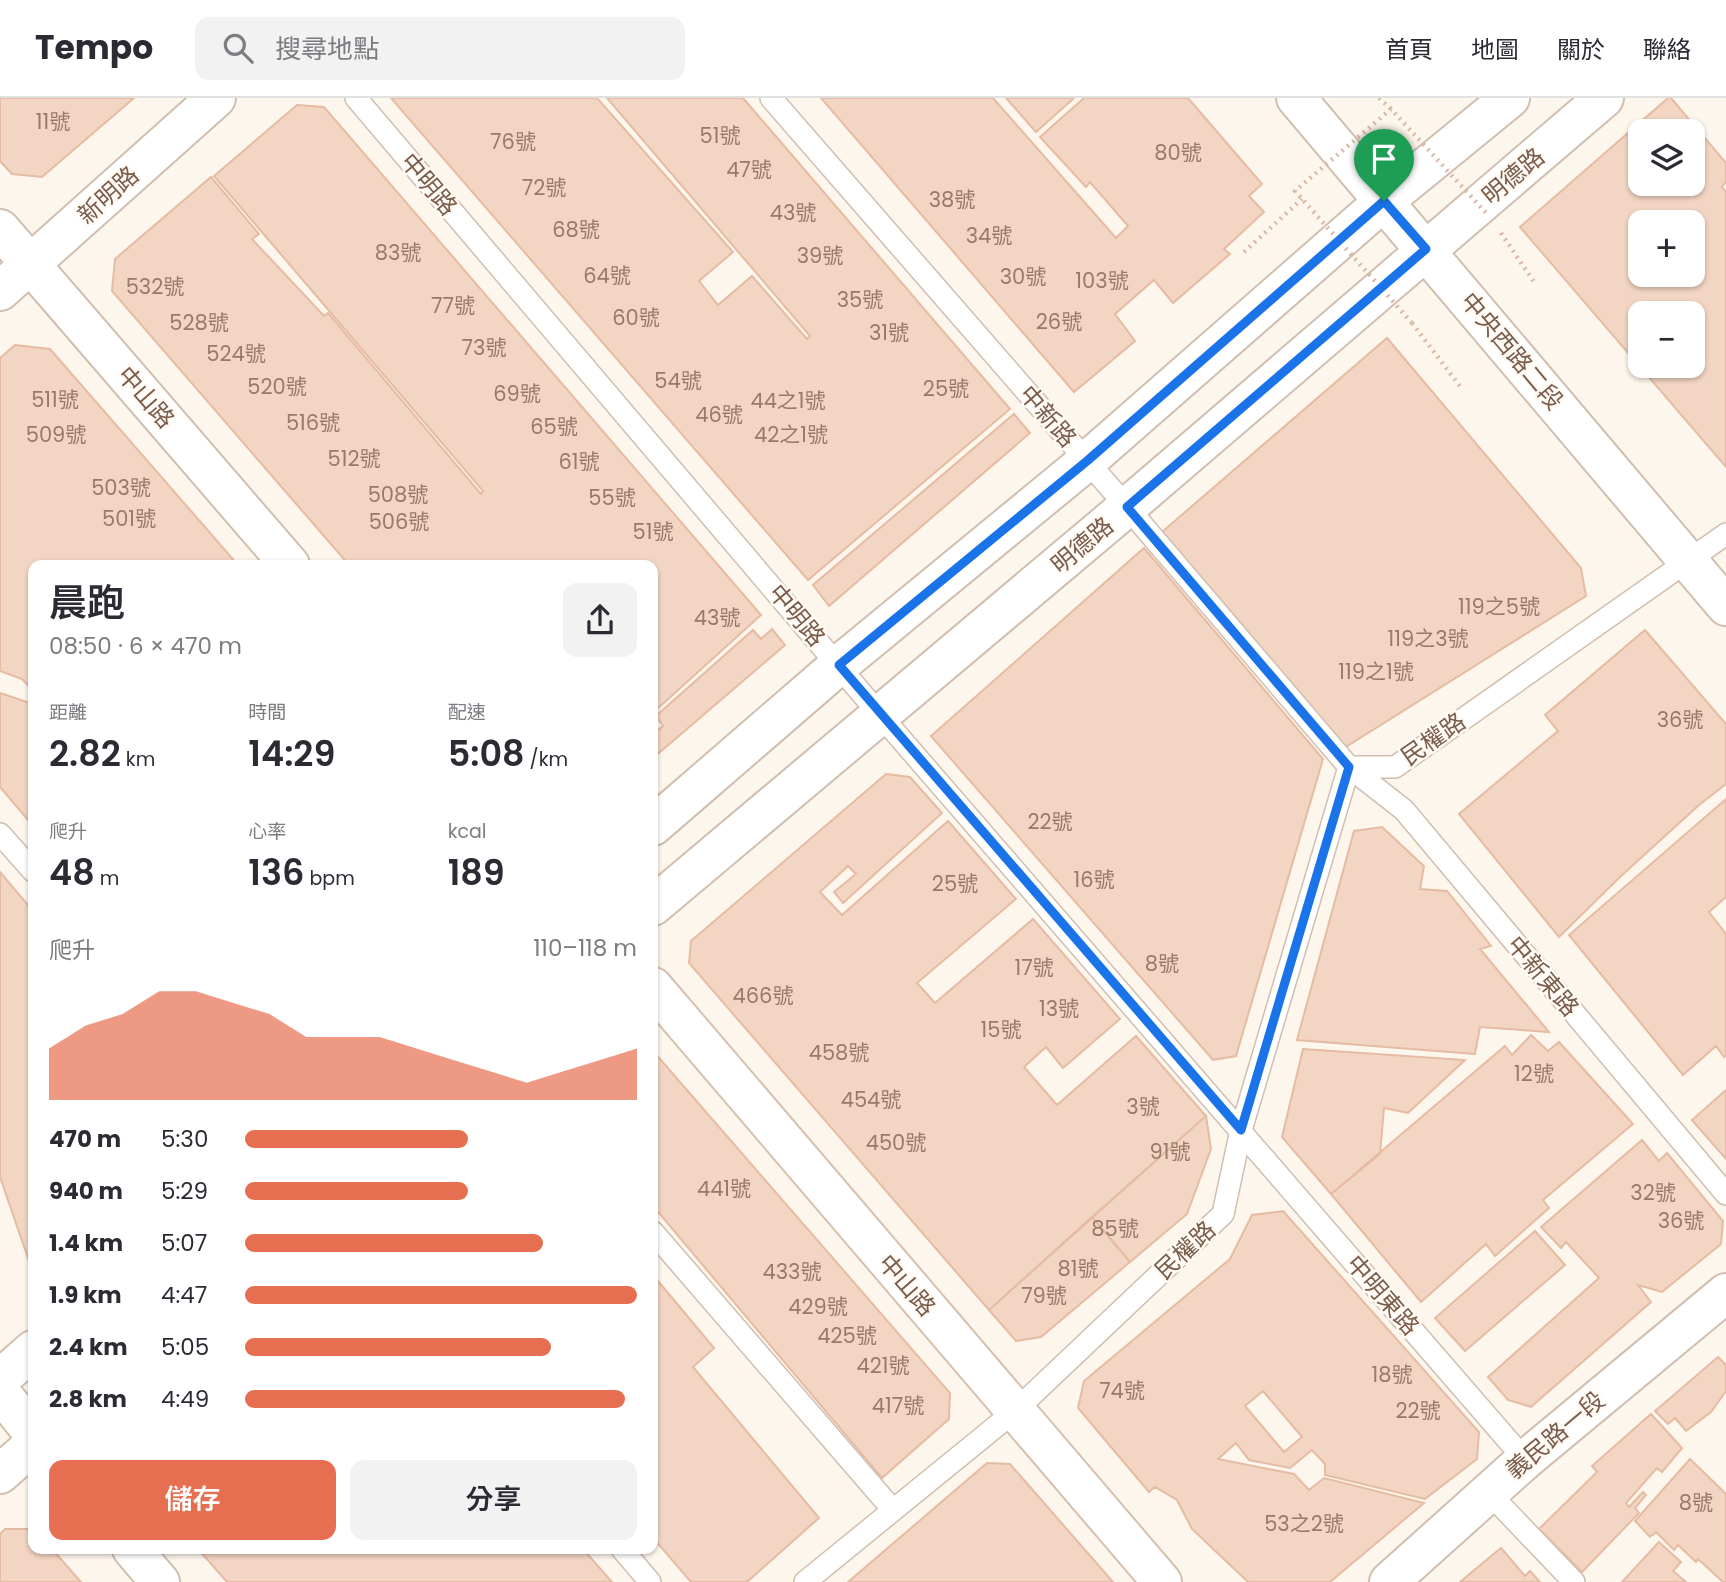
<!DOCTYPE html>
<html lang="zh-TW">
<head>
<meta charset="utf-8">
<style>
  :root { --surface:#fff; --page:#f2f2f3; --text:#2b2b33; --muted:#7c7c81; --line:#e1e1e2; --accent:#e76f51 }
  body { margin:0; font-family:Poppins,"Noto Sans TC",sans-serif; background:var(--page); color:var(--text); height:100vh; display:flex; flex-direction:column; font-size:26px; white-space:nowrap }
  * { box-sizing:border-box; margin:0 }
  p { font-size:23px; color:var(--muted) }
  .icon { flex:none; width:38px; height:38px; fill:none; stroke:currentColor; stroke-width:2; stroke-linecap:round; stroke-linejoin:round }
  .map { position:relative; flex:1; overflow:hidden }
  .drawer { position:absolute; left:28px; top:462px; width:630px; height:994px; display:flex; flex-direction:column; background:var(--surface); border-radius:14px; box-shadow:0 2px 5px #0004 }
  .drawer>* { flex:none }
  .tools { position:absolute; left:1628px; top:21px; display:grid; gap:14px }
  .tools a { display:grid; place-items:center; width:77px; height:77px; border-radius:14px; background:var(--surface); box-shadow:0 2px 5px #0004; font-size:35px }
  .pin { position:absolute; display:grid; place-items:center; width:60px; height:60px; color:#fff; margin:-72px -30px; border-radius:50% 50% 50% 0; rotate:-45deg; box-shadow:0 0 7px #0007 }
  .pin .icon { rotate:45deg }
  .round { display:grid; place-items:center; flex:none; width:74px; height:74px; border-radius:14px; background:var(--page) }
  .summary { display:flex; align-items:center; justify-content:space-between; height:119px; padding:0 21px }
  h1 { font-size:38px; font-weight:600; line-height:52px }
  .stats { display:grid; grid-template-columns:repeat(3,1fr); gap:10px; height:119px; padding:7px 21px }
  .stats div { display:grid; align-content:center }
  .stats b { font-size:35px; font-weight:600 }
  .stats small { font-size:19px; font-weight:400 }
  .stats p { font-size:19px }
  .chart { height:196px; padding:14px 21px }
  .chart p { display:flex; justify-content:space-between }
  .chart svg { width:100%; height:126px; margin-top:7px; fill:var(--accent); opacity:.7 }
  .cta { display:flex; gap:14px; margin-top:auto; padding:14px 21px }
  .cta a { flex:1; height:80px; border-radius:14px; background:var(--accent); color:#fff; font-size:28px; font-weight:600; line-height:80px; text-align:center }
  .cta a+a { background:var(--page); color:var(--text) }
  ul { padding:0 21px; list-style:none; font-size:23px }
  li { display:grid; grid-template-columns:112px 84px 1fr; align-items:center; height:52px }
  li i { height:18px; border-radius:9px; background:var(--accent) }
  header { display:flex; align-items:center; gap:42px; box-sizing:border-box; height:98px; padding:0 35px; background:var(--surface); border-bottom:2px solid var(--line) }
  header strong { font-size:33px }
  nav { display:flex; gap:38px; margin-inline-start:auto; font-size:24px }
  .search { width:490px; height:63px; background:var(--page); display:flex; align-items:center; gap:18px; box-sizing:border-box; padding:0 24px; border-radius:14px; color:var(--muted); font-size:26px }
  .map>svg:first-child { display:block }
</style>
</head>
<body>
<header>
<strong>Tempo</strong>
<div class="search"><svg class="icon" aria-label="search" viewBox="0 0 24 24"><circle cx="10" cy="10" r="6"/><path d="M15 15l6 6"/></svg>搜尋地點</div>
<nav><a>首頁</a><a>地圖</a><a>關於</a><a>聯絡</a></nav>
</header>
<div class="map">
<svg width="1726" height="1484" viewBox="0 0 1726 1484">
  <rect width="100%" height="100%" fill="#fdf6ec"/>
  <!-- building -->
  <path fill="#f3d5c3" stroke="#e6bba3" stroke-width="2" fill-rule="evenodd" d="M 0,0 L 134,0 L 42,79 L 12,76 L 0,63 Z
    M 391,0 L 597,0 L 733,154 L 699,183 L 718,207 L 752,178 L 807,241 L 810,238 L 607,0 L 743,0 L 1010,311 L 808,482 Z
    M 821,0 L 993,0 L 1116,140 L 1128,128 L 1090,84 L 1086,89 L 1040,39 L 1084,0 L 1188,0 L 1262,86 L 1249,98 L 1264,114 L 1224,151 L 1230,156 L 1173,205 L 1154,182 L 1115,216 L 1135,243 L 1074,294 Z
    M 1006,0 L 1074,0 L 1036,34 Z
    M 1668,0 L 1671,0 L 1726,65 L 1726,84 L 1722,89 L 1726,94 L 1726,369 L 1520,129 ZM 1640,33 L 1692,33 L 1692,86 L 1640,86 ZM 1640,124 L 1692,124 L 1692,177 L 1640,177 ZM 1640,215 L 1692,215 L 1692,268 L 1640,268 Z
    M 297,7 L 324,9 L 761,517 L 655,613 L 653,614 L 653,467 L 349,467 L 112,193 L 115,161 L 211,79 L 259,136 L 252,141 L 324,218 L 328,215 L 481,396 L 483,393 L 214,78 Z
    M 1387,240 L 1581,470 L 1586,498 L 1341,652 L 1155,440 Z
    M 15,247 L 50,251 L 238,467 L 33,467 L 33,593 L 22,581 L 0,573 L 0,260 Z
    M 1014,316 L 1030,335 L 829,508 L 813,487 Z
    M 1144,450 L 1323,661 L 1236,958 L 1213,962 L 931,638 Z
    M 772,531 L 785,547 L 653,660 L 653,636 L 663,628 L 656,618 L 753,532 L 761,541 Z
    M 1645,532 L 1726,626 L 1726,686 L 1699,707 L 1620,779 L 1559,839 L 1459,716 L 1558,633 L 1545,617 Z
    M 0,595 L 33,606 L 33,728 L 0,689 Z
    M 886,676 L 910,679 L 942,715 L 843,805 L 834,794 L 856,776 L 848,768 L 820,794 L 842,817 L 948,723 L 1016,801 L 917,885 L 935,905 L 1033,821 L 1120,921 L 1063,970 L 1046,949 L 1024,969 L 1057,1007 L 1136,938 L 1206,1018 L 989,1212 L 689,865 L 691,843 Z
    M 1726,701 L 1726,799 L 1709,814 L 1726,836 L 1726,957 L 1724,959 L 1716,948 L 1683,977 L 1569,837 Z
    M 1382,729 L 1424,768 L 1420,791 L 1447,793 L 1491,848 L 1480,851 L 1549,934 L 1480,929 L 1475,956 L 1297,942 L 1354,733 Z
    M 0,774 L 33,813 L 33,1165 L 29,1163 L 0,1079 Z
    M 1531,937 L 1548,953 L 1559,944 L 1633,1026 L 1543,1102 L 1549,1110 L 1495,1158 L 1486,1146 L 1421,1204 L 1331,1096 L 1505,948 L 1512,957 Z
    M 1303,951 L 1465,962 L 1408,1015 L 1384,1010 L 1380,1056 L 1331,1096 L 1282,1039 Z
    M 653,953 L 950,1295 L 949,1321 L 882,1380 L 653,1108 Z
    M 1726,992 L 1726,1061 L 1692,1022 Z
    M 1206,1018 L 1211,1051 L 1187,1116 L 1130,1164 L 1092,1119 Z
    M 1642,1042 L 1659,1063 L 1667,1055 L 1723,1123 L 1721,1146 L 1662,1194 L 1638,1187 L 1651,1204 L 1531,1309 L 1508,1302 L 1488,1279 L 1599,1180 L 1566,1144 L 1561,1150 L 1541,1129 Z
    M 1283,1113 L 1479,1334 L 1477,1361 L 1425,1401 L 1325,1377 L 1325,1366 L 1312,1352 L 1290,1370 L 1249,1362 L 1236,1345 L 1218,1361 L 1294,1376 L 1309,1392 L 1324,1380 L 1424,1405 L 1330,1484 L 1248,1484 L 1192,1431 L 1177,1402 L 1155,1389 L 1149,1394 L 1078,1310 L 1084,1283 L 1230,1161 L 1252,1117 ZM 1263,1293 L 1302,1339 L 1284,1354 L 1245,1308 Z
    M 1092,1119 L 1130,1164 L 1041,1239 L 1016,1243 L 989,1212 Z
    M 1535,1133 L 1565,1167 L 1465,1253 L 1435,1220 Z
    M 653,1177 L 714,1250 L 693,1269 L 819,1420 L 747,1484 L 691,1484 L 653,1440 Z
    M 1718,1259 L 1726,1267 L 1726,1293 L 1711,1314 L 1686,1333 L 1675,1320 L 1668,1326 L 1655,1313 Z
    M 1651,1316 L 1682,1350 L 1662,1374 L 1657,1370 L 1626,1405 L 1629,1409 L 1643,1394 L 1646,1397 L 1635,1410 L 1639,1415 L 1582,1474 L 1539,1431 L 1597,1374 L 1592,1368 Z
    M 1690,1361 L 1726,1396 L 1726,1484 L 1723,1484 L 1698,1461 L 1696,1464 L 1678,1447 L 1674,1452 L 1656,1434 L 1650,1439 L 1635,1423 Z
    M 987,1365 L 1010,1366 L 1113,1484 L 848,1484 Z
    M 5,1431 L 33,1431 L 33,1451 L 52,1451 L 81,1484 L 0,1484 L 0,1436 Z
    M 1659,1444 L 1681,1464 L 1673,1473 L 1686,1484 L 1622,1484 Z
    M 1501,1450 L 1525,1478 L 1530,1473 L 1540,1484 L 1460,1484 Z
    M 198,1451 L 583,1451 L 612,1484 L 227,1484 Z"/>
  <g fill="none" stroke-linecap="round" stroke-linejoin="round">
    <!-- service casing -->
    <g stroke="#d1beb0" stroke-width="24">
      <path id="service" d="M 356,0 L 881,618 L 1525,1362
        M 771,0 L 1127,409 L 1349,669 L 1404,712 L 1726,1096
        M 0,736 L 33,773
        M 653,1134 L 893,1412
        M 1488,1394 L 1574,1484
        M 622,1451 L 650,1484
        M 805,1484 L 1015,1313 L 1223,1116 L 1241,1032 L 1349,669 L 1395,669 L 1726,436"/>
    </g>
    <!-- minor casing -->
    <g stroke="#d1beb0" stroke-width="42">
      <path id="minor" d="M 1296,0 L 1726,508
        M 0,131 L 290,467
        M 0,193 L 216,0
        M 653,728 L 839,567 L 1087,363 L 1384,103 L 1510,0
        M 653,808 L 1127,409 L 1604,0
        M 0,1376 L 33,1347
        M 132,1451 L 160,1484"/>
    </g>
    <!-- tertiary casing -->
    <g stroke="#d1beb0" stroke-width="42">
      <path id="tertiary" d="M 1389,1484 L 1525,1362 L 1726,1195"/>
    </g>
    <!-- secondary casing -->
    <g stroke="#d6c0b0" stroke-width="42">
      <path id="secondary" d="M 653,889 L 1162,1484
        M 0,1281 L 33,1252
        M 0,1294 L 33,1335"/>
    </g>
    <!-- path -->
    <path stroke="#d9b8a5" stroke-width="4.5" stroke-dasharray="2 5" stroke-linecap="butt" d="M 1379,0 L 1391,11
      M 1501,135 L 1534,184
      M 1244,154 L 1302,101
      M 1412,225 L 1462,291"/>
    <!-- service -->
    <use href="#service" stroke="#fff" stroke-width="21"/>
    <!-- minor -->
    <use href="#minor" stroke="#fff" stroke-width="38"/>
    <!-- tertiary -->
    <use href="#tertiary" stroke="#fff" stroke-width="38"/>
    <!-- secondary -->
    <use href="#secondary" stroke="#fff" stroke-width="38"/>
    <!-- path-bridge -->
    <path stroke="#d9b8a5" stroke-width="4.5" stroke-dasharray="2 5" stroke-linecap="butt" d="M 1412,225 L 1295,93 L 1391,11 L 1488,117"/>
  </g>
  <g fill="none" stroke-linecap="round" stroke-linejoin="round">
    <!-- route casing -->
    <g stroke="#fff" stroke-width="14">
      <path id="route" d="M 1384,103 L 1426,151 L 1127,409 L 1349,669 L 1241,1032 L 839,567 L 1087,363 Z"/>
    </g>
    <!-- route -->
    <use href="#route" stroke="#1a73e8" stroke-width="9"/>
  </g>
  <g text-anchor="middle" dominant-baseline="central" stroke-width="5" stroke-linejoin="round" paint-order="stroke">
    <!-- number labels -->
    <g font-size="21" fill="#987a6a">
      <text x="53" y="23">11號</text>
      <text x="720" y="37">51號</text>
      <text x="513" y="43">76號</text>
      <text x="1178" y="54">80號</text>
      <text x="749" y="71">47號</text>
      <text x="544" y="89">72號</text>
      <text x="952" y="101">38號</text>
      <text x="793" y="114">43號</text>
      <text x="576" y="131">68號</text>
      <text x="989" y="137">34號</text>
      <text x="398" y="154">83號</text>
      <text x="820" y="157">39號</text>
      <text x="607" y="177">64號</text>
      <text x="1023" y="178">30號</text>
      <text x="1102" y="182">103號</text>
      <text x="155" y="188">532號</text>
      <text x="860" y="201">35號</text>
      <text x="453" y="207">77號</text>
      <text x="636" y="219">60號</text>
      <text x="1059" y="223">26號</text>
      <text x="199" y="224">528號</text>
      <text x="889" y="234">31號</text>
      <text x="484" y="249">73號</text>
      <text x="236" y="255">524號</text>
      <text x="678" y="282">54號</text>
      <text x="277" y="288">520號</text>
      <text x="946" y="290">25號</text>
      <text x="517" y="295">69號</text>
      <text x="55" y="301">511號</text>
      <text x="788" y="302">44之1號</text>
      <text x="719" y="316">46號</text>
      <text x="313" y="324">516號</text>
      <text x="554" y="328">65號</text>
      <text x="56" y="336">509號</text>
      <text x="791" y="336">42之1號</text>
      <text x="354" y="360">512號</text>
      <text x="579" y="363">61號</text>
      <text x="121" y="389">503號</text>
      <text x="398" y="396">508號</text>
      <text x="612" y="399">55號</text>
      <text x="129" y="420">501號</text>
      <text x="399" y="423">506號</text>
      <text x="653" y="433">51號</text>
      <text x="1499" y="508">119之5號</text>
      <text x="717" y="519">43號</text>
      <text x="1428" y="540">119之3號</text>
      <text x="1376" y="573">119之1號</text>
      <text x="1680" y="621">36號</text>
      <text x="1050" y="723">22號</text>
      <text x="1094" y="781">16號</text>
      <text x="955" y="785">25號</text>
      <text x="1162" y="865">8號</text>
      <text x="1034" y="869">17號</text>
      <text x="763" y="897">466號</text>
      <text x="1059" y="910">13號</text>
      <text x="1001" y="931">15號</text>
      <text x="839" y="954">458號</text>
      <text x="1534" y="975">12號</text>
      <text x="871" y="1001">454號</text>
      <text x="1143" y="1008">3號</text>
      <text x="896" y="1044">450號</text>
      <text x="1170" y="1053">91號</text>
      <text x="724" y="1090">441號</text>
      <text x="1653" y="1094">32號</text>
      <text x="1681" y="1122">36號</text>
      <text x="1115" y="1130">85號</text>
      <text x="1078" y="1170">81號</text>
      <text x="792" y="1173">433號</text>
      <text x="1044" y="1197">79號</text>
      <text x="818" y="1208">429號</text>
      <text x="847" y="1237">425號</text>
      <text x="883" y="1267">421號</text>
      <text x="1392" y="1276">18號</text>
      <text x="1122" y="1292">74號</text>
      <text x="898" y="1307">417號</text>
      <text x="1418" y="1312">22號</text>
      <text x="1696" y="1404">8號</text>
      <text x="1304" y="1425">53之2號</text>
    </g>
    <!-- street labels -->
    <g font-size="24" fill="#7a5c4d" stroke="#fffaf3">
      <text transform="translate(1513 78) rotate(-40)">明德路</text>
      <text transform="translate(429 86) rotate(50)">中明路</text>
      <text transform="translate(108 97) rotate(-42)">新明路</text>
      <text transform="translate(1512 253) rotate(50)">中央西路二段</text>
      <text transform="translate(146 299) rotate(49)">中山路</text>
      <text transform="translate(1048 318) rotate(49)">中新路</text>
      <text transform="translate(1082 447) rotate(-40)">明德路</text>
      <text transform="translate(797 517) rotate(50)">中明路</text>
      <text transform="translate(1433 641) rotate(-35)">民權路</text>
      <text transform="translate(1543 878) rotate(50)">中新東路</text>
      <text transform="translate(1185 1152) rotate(-43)">民權路</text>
      <text transform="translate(907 1187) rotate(49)">中山路</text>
      <text transform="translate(1383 1197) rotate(49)">中明東路</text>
      <text transform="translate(1555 1337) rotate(-40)">義民路一段</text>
    </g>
  </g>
</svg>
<div class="tools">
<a><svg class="icon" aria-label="layers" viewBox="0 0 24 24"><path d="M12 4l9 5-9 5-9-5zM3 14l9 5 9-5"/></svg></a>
<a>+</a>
<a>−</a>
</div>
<div class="pin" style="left:1384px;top:103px;background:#1e9e55"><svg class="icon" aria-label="arrive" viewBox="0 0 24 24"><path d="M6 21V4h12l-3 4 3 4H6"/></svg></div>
<section class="drawer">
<div class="summary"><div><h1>晨跑</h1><p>08:50 · 6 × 470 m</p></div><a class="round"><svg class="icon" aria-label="share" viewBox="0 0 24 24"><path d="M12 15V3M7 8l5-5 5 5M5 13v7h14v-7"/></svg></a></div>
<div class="stats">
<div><p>距離</p><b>2.82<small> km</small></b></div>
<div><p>時間</p><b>14:29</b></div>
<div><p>配速</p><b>5:08<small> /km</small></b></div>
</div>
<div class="stats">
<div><p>爬升</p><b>48<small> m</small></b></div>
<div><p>心率</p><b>136<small> bpm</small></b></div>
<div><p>kcal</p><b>189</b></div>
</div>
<div class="chart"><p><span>爬升</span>110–118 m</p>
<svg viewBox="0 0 160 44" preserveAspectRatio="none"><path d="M0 44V26L10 18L20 14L30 6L40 6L50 10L60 14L70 22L80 22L90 22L100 26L110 30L120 34L130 38L140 34L150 30L160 26V44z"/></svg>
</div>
<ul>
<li><b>470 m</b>5:30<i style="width:57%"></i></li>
<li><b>940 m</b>5:29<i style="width:57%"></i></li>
<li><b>1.4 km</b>5:07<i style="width:76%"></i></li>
<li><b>1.9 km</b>4:47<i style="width:100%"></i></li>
<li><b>2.4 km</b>5:05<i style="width:78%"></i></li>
<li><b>2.8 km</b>4:49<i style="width:97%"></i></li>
</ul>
<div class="cta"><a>儲存</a><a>分享</a></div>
</section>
</div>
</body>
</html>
